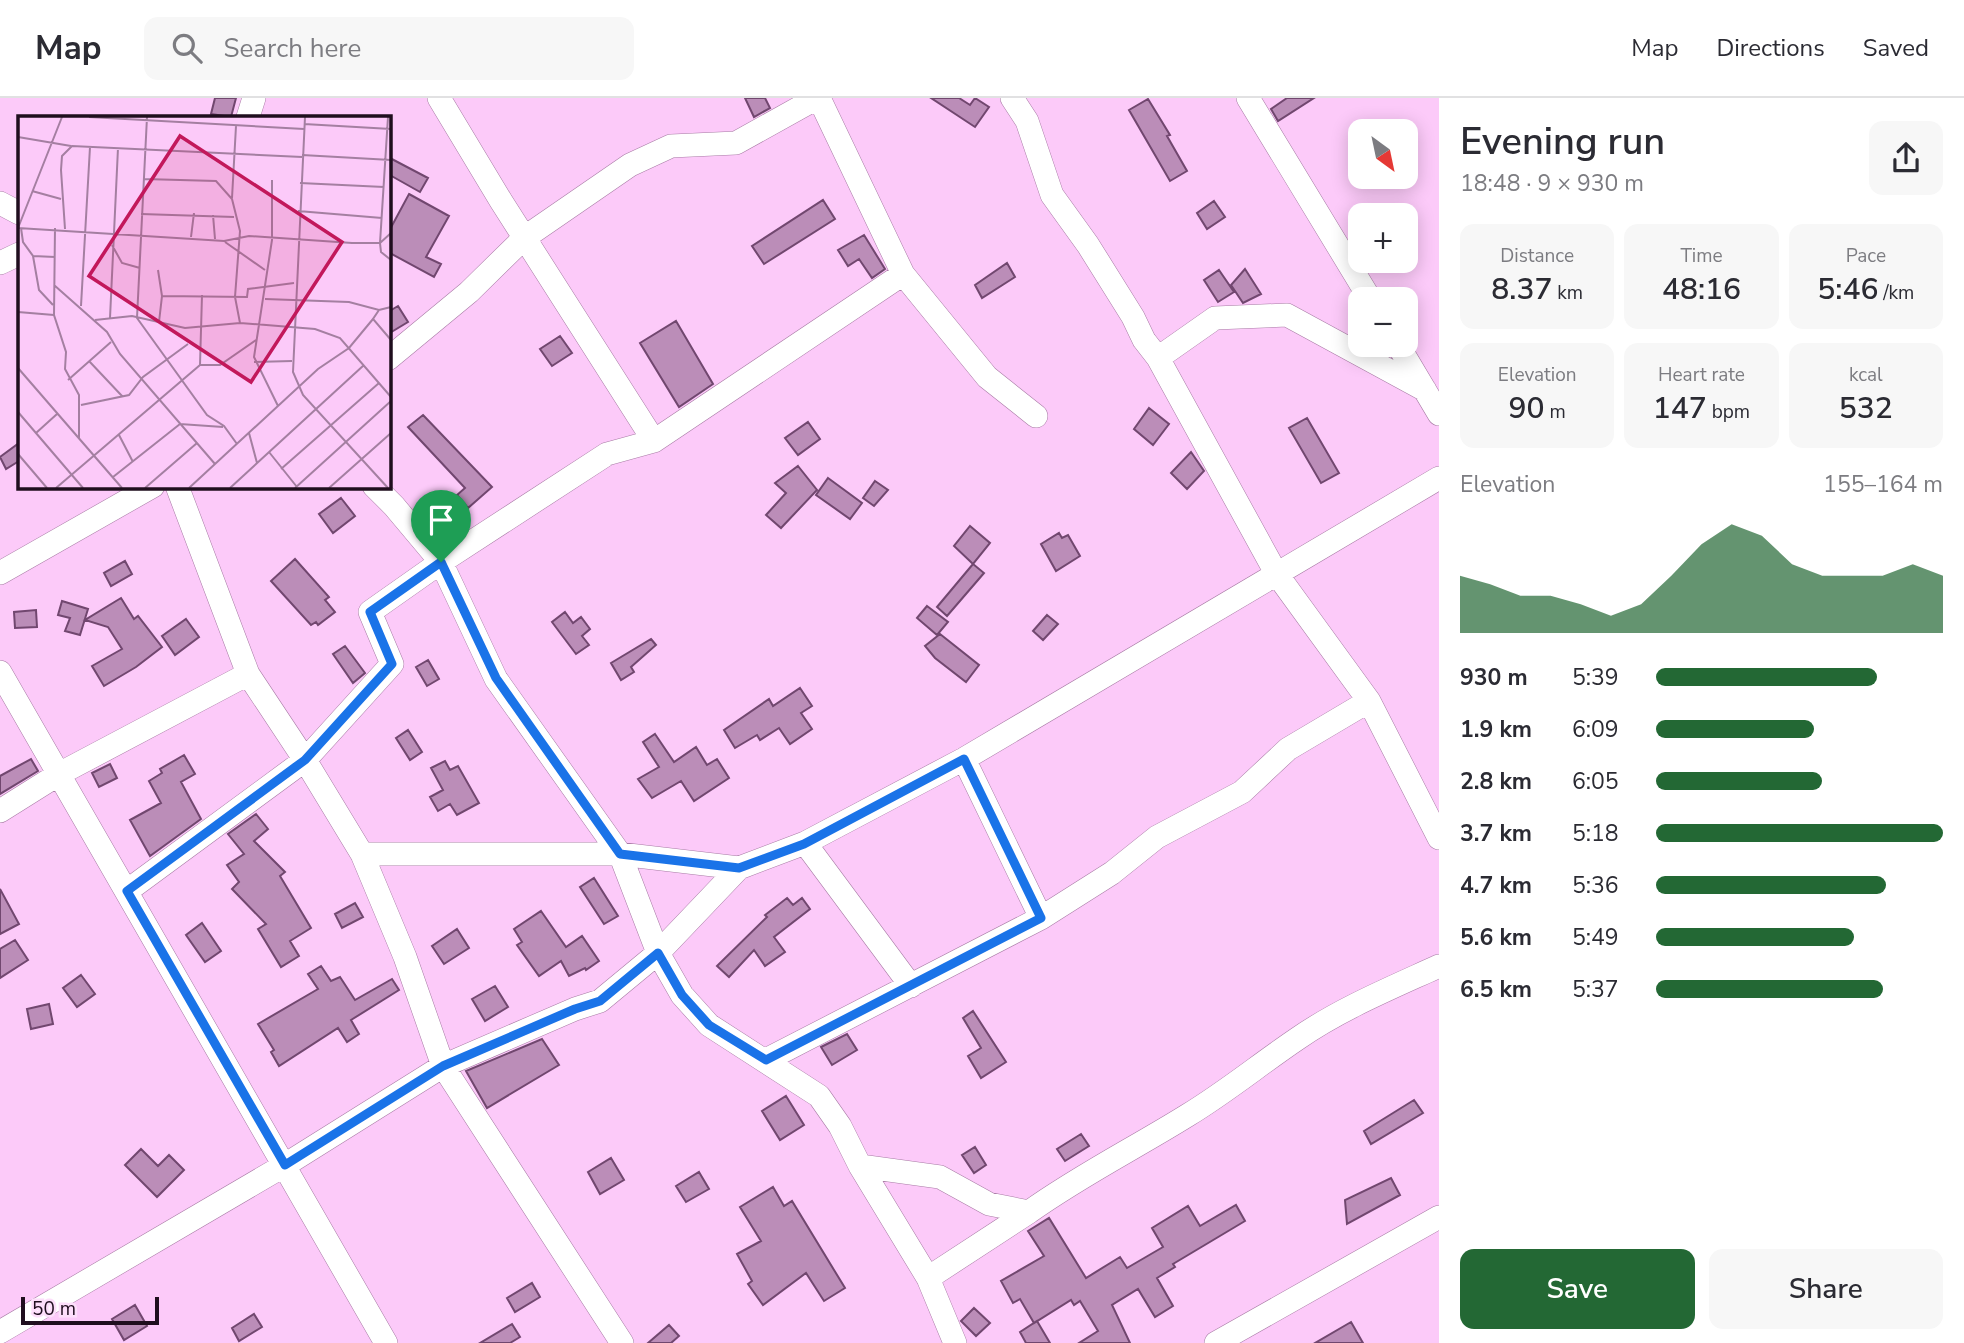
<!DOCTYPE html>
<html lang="en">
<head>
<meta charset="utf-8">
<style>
  :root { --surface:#fff; --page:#f7f7f7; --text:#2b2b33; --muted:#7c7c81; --line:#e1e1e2; --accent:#236834 }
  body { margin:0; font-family:"Nunito Sans",sans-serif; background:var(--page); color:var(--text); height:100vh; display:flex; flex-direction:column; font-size:26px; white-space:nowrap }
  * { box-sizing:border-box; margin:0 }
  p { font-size:23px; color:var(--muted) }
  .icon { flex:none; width:38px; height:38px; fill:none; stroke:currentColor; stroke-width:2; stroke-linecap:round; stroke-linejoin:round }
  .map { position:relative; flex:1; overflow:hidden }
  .details { display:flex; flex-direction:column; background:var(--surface); width:525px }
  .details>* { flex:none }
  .needle { width:46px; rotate:147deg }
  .tools { position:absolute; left:1348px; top:21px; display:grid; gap:14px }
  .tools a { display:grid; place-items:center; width:70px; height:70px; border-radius:14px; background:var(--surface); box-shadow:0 4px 18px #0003; font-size:35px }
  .scale { position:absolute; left:21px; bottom:18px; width:138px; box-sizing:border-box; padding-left:7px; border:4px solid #1f0e1e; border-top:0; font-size:19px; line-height:24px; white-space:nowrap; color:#1f0e1e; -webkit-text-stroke:5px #fddffb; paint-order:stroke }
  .pin { position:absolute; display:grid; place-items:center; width:60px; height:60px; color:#fff; margin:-72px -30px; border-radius:50% 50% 50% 0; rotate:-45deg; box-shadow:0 0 7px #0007 }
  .pin .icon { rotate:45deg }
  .round { display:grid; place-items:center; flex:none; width:74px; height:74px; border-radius:14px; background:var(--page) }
  .overview { display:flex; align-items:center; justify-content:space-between; height:119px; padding:0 21px }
  h1 { font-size:38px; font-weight:600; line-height:52px }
  .stats { display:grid; grid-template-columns:repeat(3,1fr); gap:10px; height:119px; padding:7px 21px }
  .stats div { display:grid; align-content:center; border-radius:14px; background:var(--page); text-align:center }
  .stats b { font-size:30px; font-weight:600 }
  .stats small { font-size:19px; font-weight:400 }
  .stats p { font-size:19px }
  .chart { height:196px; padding:14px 21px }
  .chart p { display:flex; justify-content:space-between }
  .chart svg { width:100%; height:126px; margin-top:7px; fill:var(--accent); opacity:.7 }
  .cta { display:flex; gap:14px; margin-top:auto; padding:14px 21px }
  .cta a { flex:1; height:80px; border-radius:14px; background:var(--accent); color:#fff; font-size:28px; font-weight:600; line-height:80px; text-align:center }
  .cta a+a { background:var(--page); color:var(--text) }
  ul { padding:0 21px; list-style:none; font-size:23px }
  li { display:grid; grid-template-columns:112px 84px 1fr; align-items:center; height:52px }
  li i { height:18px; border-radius:9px; background:var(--accent) }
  header { display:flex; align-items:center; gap:42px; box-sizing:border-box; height:98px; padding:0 35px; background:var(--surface); border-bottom:2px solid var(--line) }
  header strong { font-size:33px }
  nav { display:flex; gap:38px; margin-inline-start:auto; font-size:24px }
  .search { width:490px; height:63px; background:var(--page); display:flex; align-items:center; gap:18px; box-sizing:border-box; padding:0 24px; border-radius:14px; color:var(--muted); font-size:26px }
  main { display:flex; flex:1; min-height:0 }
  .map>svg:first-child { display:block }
</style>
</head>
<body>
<header>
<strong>Map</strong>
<div class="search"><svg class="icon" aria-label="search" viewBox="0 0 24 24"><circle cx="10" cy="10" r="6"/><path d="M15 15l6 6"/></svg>Search here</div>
<nav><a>Map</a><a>Directions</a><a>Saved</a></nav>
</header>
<main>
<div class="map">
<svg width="1439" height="1245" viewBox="0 0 1439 1245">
  <rect width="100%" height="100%" fill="#fccaf9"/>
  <!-- building -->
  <path fill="#bb8db8" stroke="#71476f" stroke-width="2" d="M 215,0 L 236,0 L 231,19 L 211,16 Z
    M 745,0 L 765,0 L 770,10 L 754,19 Z
    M 931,0 L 959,0 L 970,7 L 975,0 L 989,9 L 975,29 Z
    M 1287,0 L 1314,0 L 1278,23 L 1271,11 Z
    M 1148,1 L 1170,37 L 1167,38 L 1187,73 L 1170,83 L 1129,12 Z
    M 388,59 L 428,80 L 420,94 L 388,76 Z
    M 409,96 L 449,118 L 426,159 L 441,166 L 434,179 L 388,154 L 388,135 Z
    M 823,102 L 835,121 L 764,166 L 752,148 Z
    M 1214,103 L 1225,119 L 1207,131 L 1197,115 Z
    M 864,137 L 885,171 L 872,180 L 859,161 L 848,168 L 838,152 Z
    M 1007,165 L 1015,179 L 982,200 L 975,187 Z
    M 1245,171 L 1261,196 L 1243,205 L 1231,187 Z
    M 1219,172 L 1234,194 L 1218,204 L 1204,182 Z
    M 398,208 L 408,224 L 388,236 L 388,214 Z
    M 676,223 L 713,286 L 679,309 L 640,245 Z
    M 560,238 L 572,255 L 552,268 L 540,251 Z
    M 1149,310 L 1169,326 L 1153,347 L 1134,331 Z
    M 423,317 L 492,389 L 468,410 L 457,397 L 465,390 L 408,329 Z
    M 1307,320 L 1339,375 L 1321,385 L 1289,330 Z
    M 808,324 L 820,341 L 798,357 L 785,340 Z
    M 19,345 L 19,363 L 6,371 L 0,359 Z
    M 1191,354 L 1204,373 L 1187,391 L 1171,375 Z
    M 798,368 L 817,392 L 781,430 L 766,417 L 786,395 L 775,385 Z
    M 828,380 L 862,405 L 850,421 L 816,397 Z
    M 875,383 L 888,392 L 874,408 L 863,400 Z
    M 341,400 L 355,418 L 333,435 L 319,416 Z
    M 970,428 L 990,445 L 973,466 L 954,448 Z
    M 1059,435 L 1062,440 L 1068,437 L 1080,458 L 1056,473 L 1041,446 Z
    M 295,461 L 329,499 L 325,502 L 335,514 L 318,527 L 316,524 L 311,527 L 271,483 Z
    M 125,463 L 132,476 L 111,488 L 104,475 Z
    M 973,466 L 984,475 L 947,518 L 937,509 Z
    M 121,500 L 134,521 L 138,518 L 162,549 L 136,569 L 104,588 L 92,568 L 122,551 L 108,529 L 85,522 Z
    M 62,503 L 88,511 L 80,537 L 65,533 L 70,520 L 58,517 Z
    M 927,508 L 948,524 L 937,537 L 917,520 Z
    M 36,512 L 37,529 L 15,530 L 14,514 Z
    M 565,514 L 573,525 L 581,519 L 590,531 L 582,538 L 589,547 L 576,556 L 552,524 Z
    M 1047,517 L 1058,526 L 1043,542 L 1033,533 Z
    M 186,521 L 199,539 L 175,557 L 162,538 Z
    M 940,536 L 979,567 L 966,584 L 935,560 L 925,548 Z
    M 651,541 L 656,547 L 631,569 L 634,574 L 621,582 L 611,565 Z
    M 345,548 L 365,575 L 353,585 L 333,556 Z
    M 428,562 L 439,581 L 427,588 L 416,569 Z
    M 800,590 L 812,608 L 801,615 L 812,631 L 790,646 L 779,630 L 760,642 L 757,637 L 735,650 L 724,632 L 769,601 L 773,608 Z
    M 408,632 L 422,654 L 410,662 L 396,640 Z
    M 655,636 L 674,664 L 696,649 L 707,667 L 717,661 L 729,680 L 694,703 L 681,683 L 652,700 L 638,681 L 659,669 L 643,644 Z
    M 184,657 L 195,676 L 181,684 L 201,721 L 150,758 L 130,722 L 161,705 L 149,683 L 162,675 L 160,671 Z
    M 31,661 L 38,673 L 0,696 L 0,678 Z
    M 445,663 L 450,672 L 458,668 L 479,705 L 457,717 L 450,706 L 438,713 L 430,699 L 443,692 L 431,670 Z
    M 110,666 L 117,680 L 99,689 L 92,675 Z
    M 256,716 L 268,731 L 254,743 L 285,774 L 280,778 L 311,830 L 290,843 L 299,858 L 281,869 L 258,831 L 266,826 L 232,791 L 239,784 L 227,767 L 244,756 L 228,736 Z
    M 594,780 L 618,818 L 604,826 L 580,789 Z
    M 0,791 L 19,826 L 0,836 Z
    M 787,800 L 793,807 L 802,800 L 810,811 L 774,839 L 785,854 L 765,868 L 754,852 L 729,879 L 717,868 L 767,819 L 765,817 Z
    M 355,805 L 363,819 L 342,830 L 335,816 Z
    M 541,813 L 566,849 L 582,838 L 599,863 L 586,872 L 585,870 L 569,878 L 561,863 L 539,878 L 517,847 L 522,844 L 514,831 Z
    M 202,825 L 221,853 L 205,864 L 186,837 Z
    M 457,831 L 469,850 L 444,866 L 432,848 Z
    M 15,842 L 28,862 L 0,880 L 0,851 Z
    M 321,868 L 331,883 L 340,879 L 355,902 L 392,881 L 399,892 L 351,922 L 359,936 L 347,944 L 338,930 L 279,968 L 271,954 L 274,952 L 258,926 L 318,891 L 308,876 Z
    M 81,877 L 95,896 L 77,909 L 63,890 Z
    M 495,888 L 508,909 L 485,923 L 472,901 Z
    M 49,906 L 53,926 L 31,931 L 27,911 Z
    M 973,913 L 1006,964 L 981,980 L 968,958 L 981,950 L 963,920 Z
    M 847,936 L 857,952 L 832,967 L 821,949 Z
    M 542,941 L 559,967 L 487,1010 L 466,973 Z
    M 786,998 L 804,1027 L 780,1042 L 762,1013 Z
    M 1414,1002 L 1423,1015 L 1371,1046 L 1364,1033 Z
    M 1081,1036 L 1089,1048 L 1065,1063 L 1057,1051 Z
    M 975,1049 L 986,1067 L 974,1075 L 962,1057 Z
    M 141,1051 L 158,1068 L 169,1057 L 184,1072 L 157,1099 L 125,1067 Z
    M 611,1060 L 624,1082 L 600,1096 L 588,1074 Z
    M 699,1074 L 709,1091 L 686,1104 L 676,1088 Z
    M 1391,1080 L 1400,1097 L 1347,1126 L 1345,1102 Z
    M 773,1089 L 784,1108 L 792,1103 L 845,1190 L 824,1203 L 806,1175 L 763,1207 L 748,1186 L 752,1183 L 737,1156 L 761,1143 L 740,1109 Z
    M 1236,1107 L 1245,1123 L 1173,1166 L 1175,1169 L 1157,1180 L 1173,1208 L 1155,1219 L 1138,1191 L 1112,1207 L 1130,1245 L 1079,1245 L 1098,1233 L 1080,1203 L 1074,1207 L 1071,1202 L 1034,1225 L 1020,1201 L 1013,1205 L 1001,1183 L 1044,1158 L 1028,1133 L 1049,1120 L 1086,1180 L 1120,1159 L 1127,1170 L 1163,1149 L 1152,1130 L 1188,1108 L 1200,1128 Z
    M 532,1185 L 540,1199 L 515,1214 L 507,1200 Z
    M 135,1207 L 147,1228 L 124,1242 L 112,1221 Z
    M 974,1210 L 990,1225 L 976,1238 L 961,1223 Z
    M 254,1216 L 262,1229 L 239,1243 L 232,1230 Z
    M 1037,1223 L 1050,1245 L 1026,1245 L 1020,1234 Z
    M 1351,1224 L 1363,1245 L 1315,1245 Z
    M 512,1226 L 520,1239 L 510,1245 L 480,1245 Z
    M 669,1227 L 679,1238 L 671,1245 L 648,1245 Z"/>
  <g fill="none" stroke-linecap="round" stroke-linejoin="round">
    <!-- minor casing -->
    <g stroke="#a87ba5" stroke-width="24">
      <path id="minor" d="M 439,0 L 501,103 L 654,343
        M 819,0 L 903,176 L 987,279 L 1036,318
        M 1012,0 L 1027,23 L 1052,97 L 1088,147 L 1133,219 L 1144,242 L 1158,260 L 1276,475 L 1369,603 L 1439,740
        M 1248,0 L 1370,201
        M 248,19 L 254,0
        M 0,105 L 19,115
        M 0,165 L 19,156
        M 1398,247 L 1439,316
        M 1158,260 L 1215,220 L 1287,217 L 1425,292
        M 388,261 L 469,194 L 524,140 L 630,67 L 671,48 L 736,45 L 817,0
        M 177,388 L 248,576 L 305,662 L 362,756 L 405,859 L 443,968 L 622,1245
        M 374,388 L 394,408 L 441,464 L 496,581 L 620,756 L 658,855 L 682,897 L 709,927 L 819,998 L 840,1028 L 860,1068 L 940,1079 L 989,1106 L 1029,1114 C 1079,1078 1135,1050 1188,1017 C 1226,994 1260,966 1297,941 C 1340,911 1391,890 1439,868
        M 0,475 L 153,388
        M 0,574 L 386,1245
        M 964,661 L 1041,820
        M 0,713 L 59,676 L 248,576
        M 805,745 L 911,888
        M 362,756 L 620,756 L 739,770
        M 127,793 L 305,662 L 392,566 L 370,514 L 441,464 L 607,356 L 654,343 L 903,176
        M 766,962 L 1041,820 L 1112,775 L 1157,739 L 1242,694 L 1288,651 L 1369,603
        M 860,1068 L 928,1180 L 955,1245
        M 928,1180 L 1029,1114
        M 0,1234 L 285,1067 L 443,968 L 575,911 L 600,903 L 658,855 L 739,770 L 805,745 L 964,661 L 1439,380
        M 1216,1245 L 1439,1119"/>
    </g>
    <!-- minor -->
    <use href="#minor" stroke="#fff" stroke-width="23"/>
  </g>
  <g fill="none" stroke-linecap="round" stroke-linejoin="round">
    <!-- route casing -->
    <g stroke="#fff" stroke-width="14">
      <path id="route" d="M 441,464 L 496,580 L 620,756 L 739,770 L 804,746 L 964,661 L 1041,820 L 766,962 L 709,927 L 682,897 L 658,855 L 600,903 L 575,911 L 443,968 L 285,1067 L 127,793 L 305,662 L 392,566 L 370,514 Z"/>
    </g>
    <!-- route -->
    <use href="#route" stroke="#1a73e8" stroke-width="9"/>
  </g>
  <!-- overview -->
  <g transform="translate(18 18)">
    <rect width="373" height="373" fill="#fccaf9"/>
    <path fill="none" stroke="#a47fa1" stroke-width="2" d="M 71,1 L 286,13M 129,1 L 119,202 L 189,299 L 206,310 L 219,328M 287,1 L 275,256 L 285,279 L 370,372M 370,1 L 362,127 L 363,136 L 373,144M 286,8 L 373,13M 0,21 L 53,30M 284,39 L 373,44M 126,63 L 198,65 L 214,83 L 222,115 L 217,181 L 222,207M 254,64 L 254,124 L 236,241 L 260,290M 282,67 L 366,71M 14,75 L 43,83M 214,82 L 218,10M 280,95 L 364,102M 123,98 L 216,101M 195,99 L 197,123M 0,112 L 206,125 L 231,120 L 334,127 L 362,127 L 373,117M 0,112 L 44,1M 3,112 L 5,126 L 15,140 L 21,174 L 35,189M 37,112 L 36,199 L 48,236 L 47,253 L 61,279 L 61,323M 47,113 L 43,54 L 44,40 L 54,30 L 284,41M 173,121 L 176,97M 207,126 L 247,154M 94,129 L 104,147 L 122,152M 15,140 L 37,141M 140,154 L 144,180 L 141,206M 36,169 L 89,216 L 102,238 L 197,348M 144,180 L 229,181 L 230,173 L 276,167M 247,183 L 331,186 L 361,194 L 373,191M 63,190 L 72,31M 361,194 L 355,203 L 373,224M 0,196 L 36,199M 92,202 L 100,32M 77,204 L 114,200 L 167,212 L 222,207 L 297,213 L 322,222 L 373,281M 71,245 L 104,280M 236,246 L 274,245M 182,249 L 202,249 L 238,224M 0,252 L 104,372M 50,264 L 93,226M 63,289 L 111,279 L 125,261 L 170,228M 0,296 L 65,372M 18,317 L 39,298M 231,317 L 239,347M 101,319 L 115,346M 251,336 L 279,371M 0,338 L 29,372M 263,353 L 361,267M 95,361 L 162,308 L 205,311M 38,372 L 182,249 L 184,179M 127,372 L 179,327M 171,372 L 300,253 L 331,232 L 355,203M 212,372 L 346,249M 277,372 L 373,285M 311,372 L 373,317"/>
    <path fill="#c2185b" fill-opacity="0.15" stroke="#c2185b" stroke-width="3.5" d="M 162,20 L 324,126 L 233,266 L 71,160 Z"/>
    <rect width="373" height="373" fill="none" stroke="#1f0e1e" stroke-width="3.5"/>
  </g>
</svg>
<div class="tools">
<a><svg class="needle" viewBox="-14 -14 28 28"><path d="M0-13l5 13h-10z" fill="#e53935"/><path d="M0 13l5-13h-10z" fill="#7c7c81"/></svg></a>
<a>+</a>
<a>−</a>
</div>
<div class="scale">50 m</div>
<div class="pin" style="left:441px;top:464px;background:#1e9e55"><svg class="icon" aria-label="arrive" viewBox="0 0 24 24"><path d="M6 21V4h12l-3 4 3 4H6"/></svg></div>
</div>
<section class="details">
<div class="overview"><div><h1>Evening run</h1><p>18:48 · 9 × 930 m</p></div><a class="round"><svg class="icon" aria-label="share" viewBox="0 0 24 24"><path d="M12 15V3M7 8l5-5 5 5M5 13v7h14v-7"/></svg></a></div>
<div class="stats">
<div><p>Distance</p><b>8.37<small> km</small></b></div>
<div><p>Time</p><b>48:16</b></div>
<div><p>Pace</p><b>5:46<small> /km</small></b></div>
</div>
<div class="stats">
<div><p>Elevation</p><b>90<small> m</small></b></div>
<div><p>Heart rate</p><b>147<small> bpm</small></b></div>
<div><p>kcal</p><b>532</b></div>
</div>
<div class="chart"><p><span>Elevation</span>155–164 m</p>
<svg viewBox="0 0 160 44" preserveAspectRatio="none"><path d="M0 44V24L10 27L20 31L30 31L40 34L50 38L60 34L70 24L80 13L90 6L100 10L110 20L120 24L130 24L140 24L150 20L160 24V44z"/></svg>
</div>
<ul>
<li><b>930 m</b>5:39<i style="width:77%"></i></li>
<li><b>1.9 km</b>6:09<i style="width:55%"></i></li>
<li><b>2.8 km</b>6:05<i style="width:58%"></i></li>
<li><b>3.7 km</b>5:18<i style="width:100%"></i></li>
<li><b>4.7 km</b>5:36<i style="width:80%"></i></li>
<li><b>5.6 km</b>5:49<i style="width:69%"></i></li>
<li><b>6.5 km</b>5:37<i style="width:79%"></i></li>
</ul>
<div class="cta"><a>Save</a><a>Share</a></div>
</section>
</main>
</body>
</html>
